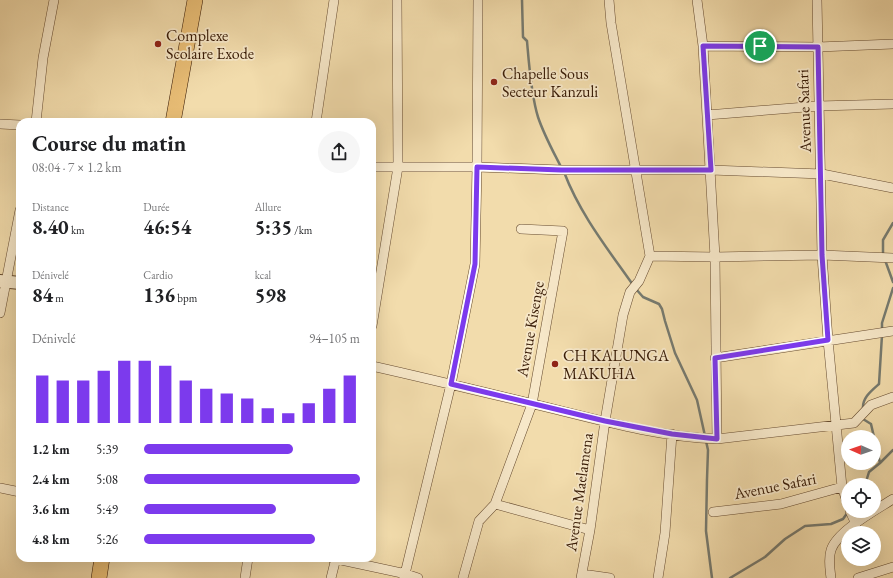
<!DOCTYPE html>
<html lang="fr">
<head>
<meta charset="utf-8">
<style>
  :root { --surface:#fff; --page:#f6f6f6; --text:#202124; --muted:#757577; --accent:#7c3aed }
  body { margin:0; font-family:"EB Garamond",serif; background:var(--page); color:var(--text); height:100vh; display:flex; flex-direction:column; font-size:15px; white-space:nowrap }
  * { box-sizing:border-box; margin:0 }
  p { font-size:13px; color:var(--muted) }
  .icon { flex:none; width:22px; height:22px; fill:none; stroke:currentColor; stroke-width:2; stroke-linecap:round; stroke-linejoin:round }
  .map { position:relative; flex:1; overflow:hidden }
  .sheet { position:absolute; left:16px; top:118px; width:360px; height:444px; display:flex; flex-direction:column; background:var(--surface); border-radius:12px; box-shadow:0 4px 16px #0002 }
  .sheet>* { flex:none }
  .needle { width:26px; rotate:272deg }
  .buttons { position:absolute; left:841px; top:430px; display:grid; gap:8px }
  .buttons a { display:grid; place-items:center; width:40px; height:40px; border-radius:50%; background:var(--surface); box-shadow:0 4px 16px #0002; font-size:20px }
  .pin { position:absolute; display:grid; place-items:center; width:34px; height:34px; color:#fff; margin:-17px; border:2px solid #fff; border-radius:50%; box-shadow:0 1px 4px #0007 }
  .round { display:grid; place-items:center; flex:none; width:42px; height:42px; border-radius:21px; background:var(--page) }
  .headline { display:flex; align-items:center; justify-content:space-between; height:68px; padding:0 16px }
  h1 { font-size:22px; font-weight:700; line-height:30px }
  .stats { display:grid; grid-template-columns:repeat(3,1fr); gap:6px; height:68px; padding:4px 16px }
  .stats div { display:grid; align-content:center }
  .stats b { font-size:20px; font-weight:700 }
  .stats small { font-size:11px; font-weight:400 }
  .stats p { font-size:11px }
  .chart { height:112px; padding:8px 16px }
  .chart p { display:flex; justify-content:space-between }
  .chart svg { width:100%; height:72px; margin-top:4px; stroke:var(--accent); stroke-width:6 }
  ul { padding:0 16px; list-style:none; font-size:13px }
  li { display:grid; grid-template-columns:64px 48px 1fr; align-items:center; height:30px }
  li i { height:10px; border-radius:5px; background:var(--accent) }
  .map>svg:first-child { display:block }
</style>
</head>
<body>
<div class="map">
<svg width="893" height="578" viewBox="0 0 893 578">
  <rect width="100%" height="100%" fill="#f2dcac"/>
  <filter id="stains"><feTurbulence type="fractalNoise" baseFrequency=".005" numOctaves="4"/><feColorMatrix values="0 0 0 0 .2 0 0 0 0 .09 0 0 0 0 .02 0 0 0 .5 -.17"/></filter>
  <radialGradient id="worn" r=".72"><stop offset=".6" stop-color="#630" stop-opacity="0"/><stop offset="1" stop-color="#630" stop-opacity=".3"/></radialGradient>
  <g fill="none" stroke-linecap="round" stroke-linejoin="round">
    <!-- stream -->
    <path stroke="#767a6f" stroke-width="2.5" d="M 522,0 L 523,37 L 527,41 C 529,64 531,95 538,117 C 544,135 553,151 561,167
      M 564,172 C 580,214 607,248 633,285
      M 883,256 L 883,240 L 893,223
      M 885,260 L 893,282
      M 636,289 L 643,297 L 659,304 L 662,309 L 665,321 L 675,353 L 697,400 L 705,436
      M 882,330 L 882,323 L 893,288
      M 863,409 C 862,398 871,391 879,384 L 882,335
      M 863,416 L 863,419 L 871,424 L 880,463
      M 706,441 L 708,450 L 707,479 L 706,531 L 712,578
      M 865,485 L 869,472 L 880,463 L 893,450
      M 730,578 L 765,557 L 785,539 L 805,526 L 831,524 L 843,519 L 848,512"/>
    <!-- minor casing -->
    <g stroke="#664b30" stroke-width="10">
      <path id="minor" d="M 697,0 L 703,46 L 715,257 L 717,439
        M 817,0 L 822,255 L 828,340 L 842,487 L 848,504
        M 703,46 L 818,47 L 893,44
        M 707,115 L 818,106 L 893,104
        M 36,122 L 43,58 L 54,0
        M 316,122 L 334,0
        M 0,124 L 20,125
        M 372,167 L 477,167 L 561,170 L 711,170 L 822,174 L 893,188
        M 650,256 L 715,257 L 822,255 L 893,258
        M 0,313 L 20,210
        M 372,326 L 398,167 L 397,0
        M 715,358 L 893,331
        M 372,366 C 434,380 496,395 558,410 C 610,423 663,437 717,439 L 854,423 L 871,405 L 893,397
        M 0,488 L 20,492
        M 495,504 L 590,530
        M 850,511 L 856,524
        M 713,512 L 781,504 L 842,487
        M 332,558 L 406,574 L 418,578
        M 582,574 L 610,578
        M 245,578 L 248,558
        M 331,578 L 336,558
        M 404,578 L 451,384 L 475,264 L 477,167 L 478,0
        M 463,578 L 479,521 L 495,504 L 532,404 L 563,231 L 521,229
        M 581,578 L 590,530 L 605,421 L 623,315 L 630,292 L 639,281 L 650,256 L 611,23 L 609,0
        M 658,578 L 665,533 L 672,434
        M 831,578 C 830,569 828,559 831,550 C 837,531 876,510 893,499
        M 858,578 L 893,567"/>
    </g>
    <!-- tertiary casing -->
    <g stroke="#664b30" stroke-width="14">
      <path id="tertiary" d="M 0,281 L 20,283"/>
    </g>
    <!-- primary casing -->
    <g stroke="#381b06" stroke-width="16">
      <path id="primary" d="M 173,122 L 195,0
        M 99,578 L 102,558"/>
    </g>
    <!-- minor -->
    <use href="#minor" stroke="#f7e8c9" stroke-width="9"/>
    <!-- tertiary -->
    <use href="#tertiary" stroke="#f7e8c9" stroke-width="12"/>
    <!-- primary -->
    <use href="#primary" stroke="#e9be76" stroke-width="15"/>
  </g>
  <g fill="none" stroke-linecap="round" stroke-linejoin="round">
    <!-- route casing -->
    <g stroke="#fff" stroke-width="8">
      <path id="route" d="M 703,46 L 818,47 L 822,255 L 828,340 L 715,358 L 717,439 L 672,434 L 605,421 L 451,384 L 475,264 L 477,167 L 561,170 L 711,170 Z"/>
    </g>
    <!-- route -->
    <use href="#route" stroke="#7c3aed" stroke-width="5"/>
  </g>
  <!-- markers -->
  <g fill="#8f2418" stroke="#f7e8c9" stroke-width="1.5">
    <circle cx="158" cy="44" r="4"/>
    <circle cx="494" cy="82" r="4"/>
    <circle cx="555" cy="364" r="4"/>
  </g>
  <g text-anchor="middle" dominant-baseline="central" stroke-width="3.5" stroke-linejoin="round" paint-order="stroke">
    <!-- poi labels -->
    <g font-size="16" fill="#381b06" stroke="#f7e8c9" text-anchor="start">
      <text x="166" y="35">Complexe<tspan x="166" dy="18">Scolaire Exode</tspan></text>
      <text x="502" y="73">Chapelle Sous<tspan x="502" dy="18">Secteur Kanzuli</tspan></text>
      <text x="563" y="355">CH KALUNGA<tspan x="563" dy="18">MAKUHA</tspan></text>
    </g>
    <!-- street labels -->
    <g font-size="16" fill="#381b06" stroke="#f7e8c9">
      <text transform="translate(804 111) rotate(-92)">Avenue Safari</text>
      <text transform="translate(530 329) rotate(-80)">Avenue Kisenge</text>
      <text transform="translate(775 486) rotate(-11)">Avenue Safari</text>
      <text transform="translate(579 492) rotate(-82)">Avenue Maelamena</text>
    </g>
  </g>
  <rect width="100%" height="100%" filter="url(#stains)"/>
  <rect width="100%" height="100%" fill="url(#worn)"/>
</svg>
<div class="buttons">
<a><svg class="needle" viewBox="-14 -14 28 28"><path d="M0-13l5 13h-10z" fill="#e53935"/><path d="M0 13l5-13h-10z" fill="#757577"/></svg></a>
<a><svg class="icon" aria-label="locate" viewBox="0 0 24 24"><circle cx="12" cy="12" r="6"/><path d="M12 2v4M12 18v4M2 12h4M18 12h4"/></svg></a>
<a><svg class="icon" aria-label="layers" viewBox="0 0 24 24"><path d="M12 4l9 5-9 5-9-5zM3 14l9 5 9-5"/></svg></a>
</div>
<div class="pin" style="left:760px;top:46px;background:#1e9e55"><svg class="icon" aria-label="arrive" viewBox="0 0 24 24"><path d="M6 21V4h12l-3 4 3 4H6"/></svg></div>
<section class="sheet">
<div class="headline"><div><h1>Course du matin</h1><p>08:04 · 7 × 1.2 km</p></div><a class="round"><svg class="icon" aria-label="share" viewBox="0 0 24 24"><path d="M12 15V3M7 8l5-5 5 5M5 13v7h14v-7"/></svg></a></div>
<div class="stats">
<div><p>Distance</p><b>8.40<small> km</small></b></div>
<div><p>Durée</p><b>46:54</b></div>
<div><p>Allure</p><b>5:35<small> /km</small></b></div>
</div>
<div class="stats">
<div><p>Dénivelé</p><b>84<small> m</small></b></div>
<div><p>Cardio</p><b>136<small> bpm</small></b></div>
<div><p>kcal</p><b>598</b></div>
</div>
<div class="chart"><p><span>Dénivelé</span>94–105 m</p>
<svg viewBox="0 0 160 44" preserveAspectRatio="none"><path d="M5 44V15M15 44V18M25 44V18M35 44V12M45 44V6M55 44V6M65 44V9M75 44V18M85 44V23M95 44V26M105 44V29M115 44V35M125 44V38M135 44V32M145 44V23M155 44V15"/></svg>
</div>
<ul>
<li><b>1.2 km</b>5:39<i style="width:69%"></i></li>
<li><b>2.4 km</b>5:08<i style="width:100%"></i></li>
<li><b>3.6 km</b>5:49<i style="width:61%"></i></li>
<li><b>4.8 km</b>5:26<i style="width:79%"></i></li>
</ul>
</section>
</div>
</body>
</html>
